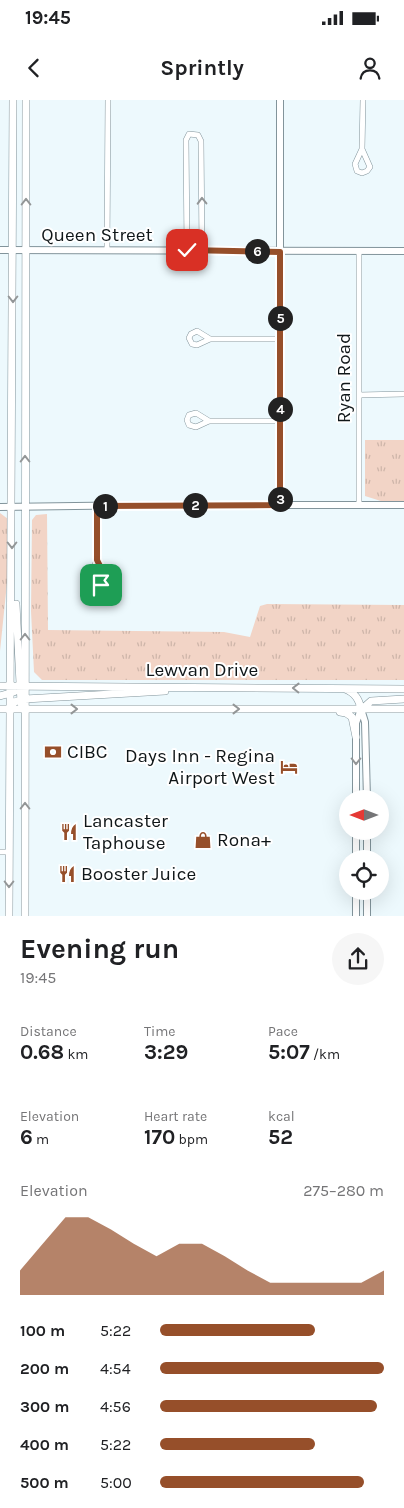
<!DOCTYPE html>
<html lang="en">
<head>
<meta charset="utf-8">
<style>
  :root { --surface:#fff; --page:#f6f6f6; --text:#202124; --muted:#757577; --accent:#964f2a }
  body { margin:0; font-family:Karla,sans-serif; background:var(--page); color:var(--text); height:100vh; display:flex; flex-direction:column; font-size:19px; white-space:nowrap }
  * { box-sizing:border-box; margin:0 }
  p { font-size:16px; color:var(--muted) }
  .icon { flex:none; width:28px; height:28px; fill:none; stroke:currentColor; stroke-width:2; stroke-linecap:round; stroke-linejoin:round }
  .map { position:relative; height:816px; overflow:hidden }
  .details { display:flex; flex-direction:column; background:var(--surface); flex:1 }
  .details>* { flex:none }
  .needle { width:32px; rotate:270deg }
  .tools { position:absolute; left:339px; top:690px; display:grid; gap:10px }
  .tools a { display:grid; place-items:center; width:50px; height:50px; border-radius:50%; background:var(--surface); box-shadow:0 5px 20px #0002; font-size:25px }
  .pin { position:absolute; display:grid; place-items:center; width:42px; height:42px; color:#fff; margin:-21px; border-radius:10px; box-shadow:0 2px 8px #0006 }
  .km { position:absolute; width:25px; height:25px; margin:-12px; border-radius:50%; background:#222; color:#fff; font-size:14px; line-height:25px; text-align:center }
  .round { display:grid; place-items:center; flex:none; width:52px; height:52px; border-radius:26px; background:var(--page) }
  .head { display:flex; align-items:center; justify-content:space-between; height:85px; padding:0 20px }
  h1 { font-size:28px; font-weight:700; line-height:38px }
  .stats { display:grid; grid-template-columns:repeat(3,1fr); gap:8px; height:85px; padding:5px 20px }
  .stats div { display:grid; align-content:center }
  .stats b { font-size:21px; font-weight:700 }
  .stats small { font-size:14px; font-weight:400 }
  .stats p { font-size:14px }
  .chart { height:140px; padding:10px 20px }
  .chart p { display:flex; justify-content:space-between }
  .chart svg { width:100%; height:90px; margin-top:5px; fill:var(--accent); opacity:.7 }
  ul { padding:0 20px; list-style:none; font-size:16px }
  li { display:grid; grid-template-columns:80px 60px 1fr; align-items:center; height:38px }
  li i { height:12px; border-radius:6px; background:var(--accent) }
  .status { display:flex; justify-content:space-between; align-items:center; height:35px; padding:0 25px; background:var(--surface); direction:ltr }
  .status svg { height:14px; fill:currentColor }
  header { display:flex; justify-content:space-between; align-items:center; height:65px; padding:0 20px; background:var(--surface); font-size:22px; font-weight:700 }
  .map>svg:first-child { display:block }
</style>
</head>
<body>
<div class="status"><b>19:45</b><svg viewBox="0 0 49 12"><path d="M0 12V9h3v3zM5 12V6h3v6zM10 12V3h3v9zM15 12V0h3v12zM26 1h20v11H26zM47 4h2v5h-2z"/></svg></div>
<header><svg class="icon" aria-label="back" viewBox="0 0 24 24"><path d="M15 5l-7 7 7 7"/></svg>Sprintly<svg class="icon" aria-label="person" viewBox="0 0 24 24"><circle cx="12" cy="8" r="4"/><path d="M4 21q1-7 8-7t8 7"/></svg></header>
<div class="map">
<svg width="404" height="816" viewBox="0 0 404 816">
  <defs>
    <pattern id="grass-tufts" width="24" height="20" patternUnits="userSpaceOnUse" patternTransform="scale(1.25)"><rect width="24" height="20" fill="#f2d4c6"/><path d="M3 7l-1-3M5 7V3M7 7l1-3M15 17l-1-3M17 17v-4M19 17l1-3" fill="none" stroke="#ceb5a9"/></pattern>
  </defs>
  <rect width="100%" height="100%" fill="#edf9fd"/>
  <!-- grass -->
  <path fill="url(#grass-tufts)" d="M 365,340 L 404,340 L 404,402 L 384,402 L 365,396 Z
    M 0,413 L 8,419 L 7,483 L 0,551 Z
    M 47,414 L 48,530 L 224,532 L 250,537 L 260,506 L 267,504 L 404,505 L 404,580 L 42,580 L 34,572 L 31,511 L 32,420 L 36,415 Z"/>
  <g fill="none" stroke-linecap="round" stroke-linejoin="round">
    <!-- minor casing -->
    <g stroke="#82949b" stroke-width="6">
      <path id="minor" d="M 362,49 L 370,67 L 367,71 L 362,73 L 357,71 L 355,64 L 362,49 L 363,0
        M 107,150 L 108,0
        M 187,150 L 186,40 L 189,34 L 198,35 L 201,41 L 202,150
        M 359,151 L 359,405
        M 210,239 L 197,231 L 191,234 L 189,238 L 192,244 L 197,245 L 210,239 L 280,239
        M 359,295 L 404,294
        M 209,321 L 196,313 L 189,315 L 187,320 L 189,325 L 196,327 L 209,321 L 280,321
        M 97,406 L 97,460 L 103,472 L 105,481 C 98,488 93,487 88,479 L 97,460
        M 0,752 L 9,752"/>
    </g>
    <!-- tertiary casing -->
    <g stroke="#82949b" stroke-width="8">
      <path id="tertiary" d="M 0,150 L 404,151
        M 280,405 L 280,0
        M 0,407 L 150,405 L 404,405
        M 361,609 L 365,622 L 367,699
        M 356,699 L 356,623 L 361,609
        M 367,731 L 367,759
        M 356,759 L 356,731
        M 367,791 L 367,816
        M 356,816 L 356,791"/>
    </g>
    <!-- secondary casing -->
    <g stroke="#82949b" stroke-width="8">
      <path id="secondary" d="M 16,504 L 21,603
        M 0,586 L 404,589
        M 345,589 C 355,593 359,599 361,609
        M 0,596 L 14,592
        M 10,608 L 14,602 L 25,599 L 165,591
        M 0,609 L 404,609
        M 362,609 L 371,601 L 404,599
        M 340,612 L 346,613 L 352,617 L 356,637
        M 9,816 L 13,0
        M 25,816 L 26,0"/>
    </g>
    <!-- minor -->
    <use href="#minor" stroke="#fff" stroke-width="5"/>
    <!-- tertiary -->
    <use href="#tertiary" stroke="#fff" stroke-width="6"/>
    <!-- secondary -->
    <use href="#secondary" stroke="#fff" stroke-width="7"/>
  </g>
  <!-- one-way arrows -->
  <defs><path id="oneway-chevron" d="M-2-3.5L2.5 0L-2 3.5" fill="none" stroke-width="1.6" stroke-linecap="round" stroke-linejoin="round" transform="scale(1.25)"/></defs>
  <g stroke="#939697">
    <use href="#oneway-chevron" transform="translate(202 101) rotate(-91)"/>
    <use href="#oneway-chevron" transform="translate(26 102) rotate(-90)"/>
    <use href="#oneway-chevron" transform="translate(13 199) rotate(90)"/>
    <use href="#oneway-chevron" transform="translate(25 359) rotate(-90)"/>
    <use href="#oneway-chevron" transform="translate(12 445) rotate(90)"/>
    <use href="#oneway-chevron" transform="translate(25 537) rotate(-90)"/>
    <use href="#oneway-chevron" transform="translate(296 588) rotate(-179)"/>
    <use href="#oneway-chevron" transform="translate(74 609)"/>
    <use href="#oneway-chevron" transform="translate(236 609)"/>
    <use href="#oneway-chevron" transform="translate(356 661) rotate(90)"/>
    <use href="#oneway-chevron" transform="translate(25 706) rotate(-90)"/>
    <use href="#oneway-chevron" transform="translate(9 784) rotate(90)"/>
  </g>
  <g fill="none" stroke-linecap="round" stroke-linejoin="round">
    <!-- route casing -->
    <g stroke="#fff" stroke-width="10">
      <path id="route" d="M 101,485 L 105,481 L 103,472 L 97,460 L 97,406 L 280,405 L 280,152 L 187,150"/>
    </g>
    <!-- route -->
    <use href="#route" stroke="#964f2a" stroke-width="6"/>
  </g>
  <!-- icons -->
  <defs>
    <g id="bank-bare" transform="scale(1.35)"><path d="M-6-4H6V4H-6ZM0-2.3a2.3 2.3 0 1 0 0 4.6a2.3 2.3 0 1 0 0-4.6Z" fill="#964f2a" stroke="#fff" stroke-width="2.5" paint-order="stroke"/></g>
    <g id="hotel-bare" transform="scale(1.35)"><path d="M-6-4.5h1.5V1H6V5H4.5V3h-9V5H-6ZM-4 0a1.8 1.8 0 1 1 3.6 0ZM.5 0V-2.5h3Q6-2.5 6 0Z" fill="#964f2a" stroke="#fff" stroke-width="2.5" paint-order="stroke"/></g>
    <g id="restaurant-bare" transform="scale(1.35)"><path d="M-5-6h1v4h1v-4h1v4h1v-4h1v5L-1.5 .5V6h-2V.5L-5-1ZM5-6V6H3V1.5H1.5Q1.5-4 5-6Z" fill="#964f2a" stroke="#fff" stroke-width="2.5" paint-order="stroke"/></g>
    <g id="shop-bare" transform="scale(1.35)"><path d="M-5-2.5h2.3a2.7 3.5 0 0 1 5.4 0H5L5.5 6h-11ZM-1.5-2.5h3a1.5 2.3 0 0 0-3 0Z" fill="#964f2a" stroke="#fff" stroke-width="2.5" paint-order="stroke"/></g>
  </defs>
  <g fill-rule="evenodd">
    <use href="#bank-bare" x="53" y="652"/>
    <use href="#hotel-bare" x="289" y="667"/>
    <use href="#restaurant-bare" x="69" y="732"/>
    <use href="#shop-bare" x="203" y="740"/>
    <use href="#restaurant-bare" x="67" y="774"/>
  </g>
  <g text-anchor="middle" dominant-baseline="central" stroke-width="4" stroke-linejoin="round" paint-order="stroke">
    <!-- street labels -->
    <g font-size="19" fill="#0f1618" stroke="#fff">
      <text x="97" y="135">Queen Street</text>
      <text transform="translate(344 278) rotate(-90)">Ryan Road</text>
      <text x="202" y="570">Lewvan Drive</text>
    </g>
    <!-- poi labels -->
    <g font-size="19" fill="#0f1618" stroke="#fff" text-anchor="start">
      <text x="67" y="652">CIBC</text>
      <text x="275" y="656" text-anchor="end">Days Inn - Regina<tspan x="275" dy="22">Airport West</tspan></text>
      <text x="83" y="721">Lancaster<tspan x="83" dy="22">Taphouse</tspan></text>
      <text x="217" y="740">Rona+</text>
      <text x="81" y="774">Booster Juice</text>
    </g>
  </g>
</svg>
<div class="tools">
<a><svg class="needle" viewBox="-14 -14 28 28"><path d="M0-13l5 13h-10z" fill="#e53935"/><path d="M0 13l5-13h-10z" fill="#757577"/></svg></a>
<a><svg class="icon" aria-label="locate" viewBox="0 0 24 24"><circle cx="12" cy="12" r="6"/><path d="M12 2v4M12 18v4M2 12h4M18 12h4"/></svg></a>
</div>
<div class="pin" style="left:101px;top:485px;background:#1e9e55"><svg class="icon" aria-label="arrive" viewBox="0 0 24 24"><path d="M6 21V4h12l-3 4 3 4H6"/></svg></div>
<div class="pin" style="left:187px;top:150px;background:#d93025"><svg class="icon" aria-label="check" viewBox="0 0 24 24"><path d="M5 12l5 5 9-10"/></svg></div>
<b class="km" style="left:105px;top:406px">1</b>
<b class="km" style="left:195px;top:405px">2</b>
<b class="km" style="left:280px;top:399px">3</b>
<b class="km" style="left:280px;top:309px">4</b>
<b class="km" style="left:280px;top:218px">5</b>
<b class="km" style="left:257px;top:151px">6</b>
</div>
<section class="details">
<div class="head"><div><h1>Evening run</h1><p>19:45</p></div><a class="round"><svg class="icon" aria-label="share" viewBox="0 0 24 24"><path d="M12 15V3M7 8l5-5 5 5M5 13v7h14v-7"/></svg></a></div>
<div class="stats">
<div><p>Distance</p><b>0.68<small> km</small></b></div>
<div><p>Time</p><b>3:29</b></div>
<div><p>Pace</p><b>5:07<small> /km</small></b></div>
</div>
<div class="stats">
<div><p>Elevation</p><b>6<small> m</small></b></div>
<div><p>Heart rate</p><b>170<small> bpm</small></b></div>
<div><p>kcal</p><b>52</b></div>
</div>
<div class="chart"><p><span>Elevation</span>275–280 m</p>
<svg viewBox="0 0 160 44" preserveAspectRatio="none"><path d="M0 44V32L10 19L20 6L30 6L40 12L50 19L60 25L70 19L80 19L90 25L100 32L110 38L120 38L130 38L140 38L150 38L160 32V44z"/></svg>
</div>
<ul>
<li><b>100 m</b>5:22<i style="width:69%"></i></li>
<li><b>200 m</b>4:54<i style="width:100%"></i></li>
<li><b>300 m</b>4:56<i style="width:97%"></i></li>
<li><b>400 m</b>5:22<i style="width:69%"></i></li>
<li><b>500 m</b>5:00<i style="width:91%"></i></li>
</ul>
</section>
</body>
</html>
